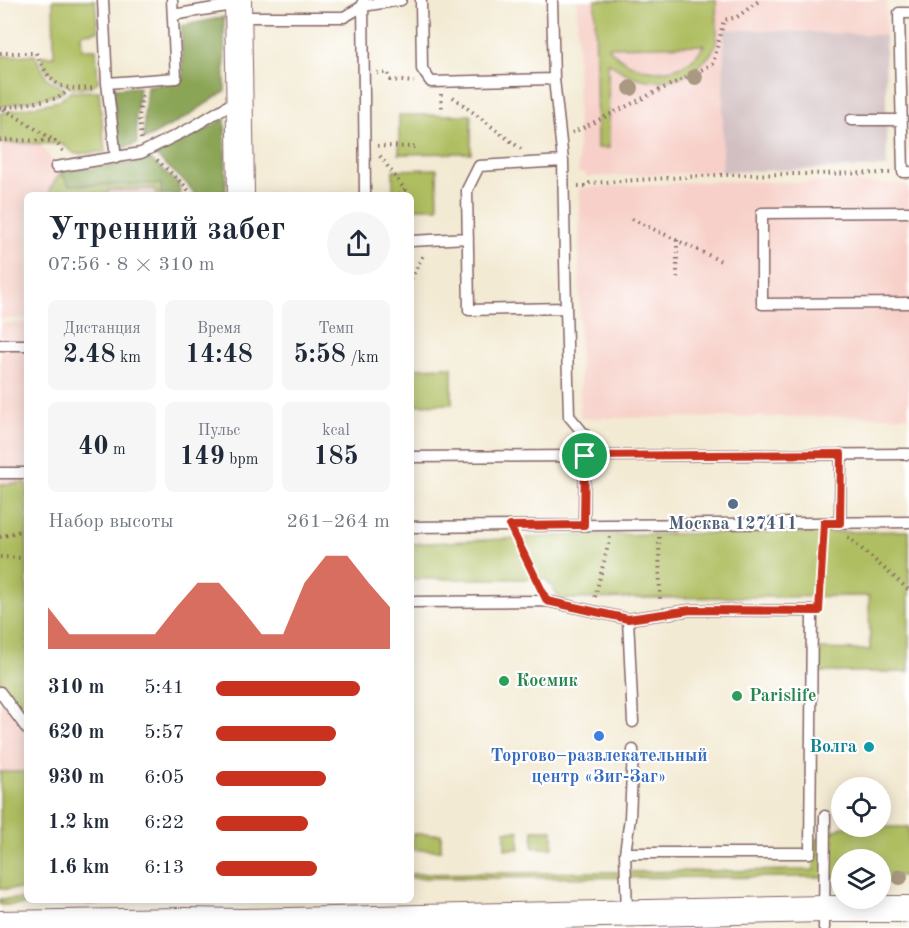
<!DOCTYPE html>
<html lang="ru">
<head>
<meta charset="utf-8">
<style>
  :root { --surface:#fff; --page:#f6f6f7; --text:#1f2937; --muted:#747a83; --accent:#c8321e }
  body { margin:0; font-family:"Old Standard TT",serif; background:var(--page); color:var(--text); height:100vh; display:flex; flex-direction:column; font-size:22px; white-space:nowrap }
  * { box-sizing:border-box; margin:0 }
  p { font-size:20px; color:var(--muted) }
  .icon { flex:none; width:33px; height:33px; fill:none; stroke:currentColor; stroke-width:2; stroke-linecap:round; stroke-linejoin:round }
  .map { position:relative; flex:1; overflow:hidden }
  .panel { position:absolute; left:24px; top:192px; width:390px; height:711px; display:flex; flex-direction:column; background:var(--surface); border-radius:9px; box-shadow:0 3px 15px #0003 }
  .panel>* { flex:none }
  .controls { position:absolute; left:831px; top:777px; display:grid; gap:12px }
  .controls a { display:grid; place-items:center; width:60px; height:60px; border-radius:50%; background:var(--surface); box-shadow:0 3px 15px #0003; font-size:30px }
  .pin { position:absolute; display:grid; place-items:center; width:51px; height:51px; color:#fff; margin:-26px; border:3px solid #fff; border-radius:50%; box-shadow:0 2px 6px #0007 }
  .round { display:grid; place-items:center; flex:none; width:63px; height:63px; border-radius:32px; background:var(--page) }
  .summary { display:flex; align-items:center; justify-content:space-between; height:102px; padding:0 24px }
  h1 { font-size:33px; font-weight:700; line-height:45px }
  .figures { display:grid; grid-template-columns:repeat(3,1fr); gap:9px; height:102px; padding:6px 24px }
  .figures div { display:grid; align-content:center; border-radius:9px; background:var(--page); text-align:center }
  .figures b { font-size:26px; font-weight:700 }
  .figures small { font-size:16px; font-weight:400 }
  .figures p { font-size:16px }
  .chart { height:168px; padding:12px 24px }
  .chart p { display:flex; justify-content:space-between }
  .chart svg { width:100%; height:108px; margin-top:6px; fill:var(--accent); opacity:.7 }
  ul { padding:0 24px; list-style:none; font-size:20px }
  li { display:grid; grid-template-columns:96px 72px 1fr; align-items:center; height:45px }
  li i { height:15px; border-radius:8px; background:var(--accent) }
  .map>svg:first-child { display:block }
</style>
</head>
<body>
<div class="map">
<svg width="909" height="928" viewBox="0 0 909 928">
  <rect width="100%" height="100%" fill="#fff"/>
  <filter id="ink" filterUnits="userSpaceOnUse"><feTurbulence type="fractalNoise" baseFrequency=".0167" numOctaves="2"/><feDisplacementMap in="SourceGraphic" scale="12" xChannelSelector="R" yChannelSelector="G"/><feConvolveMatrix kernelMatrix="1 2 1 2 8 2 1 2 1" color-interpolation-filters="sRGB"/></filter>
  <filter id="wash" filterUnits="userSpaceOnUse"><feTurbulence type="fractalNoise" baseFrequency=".008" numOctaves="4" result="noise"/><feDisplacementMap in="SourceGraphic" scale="24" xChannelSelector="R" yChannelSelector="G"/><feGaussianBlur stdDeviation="1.35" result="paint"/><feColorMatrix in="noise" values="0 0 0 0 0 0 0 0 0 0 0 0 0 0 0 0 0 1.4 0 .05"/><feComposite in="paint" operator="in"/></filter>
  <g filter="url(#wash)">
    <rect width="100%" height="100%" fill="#f3ead3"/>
    <!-- built -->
    <path fill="#f7d1c9" d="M 577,0 L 887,0 L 885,35 L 724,29 L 722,172 L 586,177 L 586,173 L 578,173 Z
      M 0,143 L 39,143 L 69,184 L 179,184 L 180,195 L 27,195 L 27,318 L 0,319 Z
      M 718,181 L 904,184 L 909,188 L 909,416 L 580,418 L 579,188 Z
      M 0,323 L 27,323 L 27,868 L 0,868 Z"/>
    <!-- industrial -->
    <path fill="#d2bfc1" d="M 724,29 L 885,35 L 887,167 L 722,172 Z"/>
    <!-- green -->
    <path fill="#afbe61" stroke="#7c6e46" stroke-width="1.5" fill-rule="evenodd" d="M 53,0 L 95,0 L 98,31 L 81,34 L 82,49 L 96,49 L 98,82 C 76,99 46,80 41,56 L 54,56 Z
      M 595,0 L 716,0 C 716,12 719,36 715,46 C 712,54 704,62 697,67 C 669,89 634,83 608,62 L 609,148 L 597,148 ZM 704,45 C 683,82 632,76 608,47 Z
      M 35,55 L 47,78 L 65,90 L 56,95 L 0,107 L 0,56 Z
      M 99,91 L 105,152 L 75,154 L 62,144 L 0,143 L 0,113 L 59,101 L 70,92 Z
      M 399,115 L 471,115 L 471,153 L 399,154 Z
      M 437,169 L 438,208 L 411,208 L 411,195 L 393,195 L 393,170 Z
      M 61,173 L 69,185 L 162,184 L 161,195 L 156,195 L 155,189 L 108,190 L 108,195 L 51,195 L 50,188 Z
      M 452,367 L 452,404 L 411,405 L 411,368 Z
      M 27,483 L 27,722 L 8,694 L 0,688 L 0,484 Z
      M 909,531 L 909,672 L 813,672 L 813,649 L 870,650 L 869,596 L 561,599 L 546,579 L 411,579 L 411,544 L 581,535 Z
      M 0,772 L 27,772 L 27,889 L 0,889 Z
      M 842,827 L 909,827 L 909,876 L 881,876 L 880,860 L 842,860 L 841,877 L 411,878 L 411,874 L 814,870 L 814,841 Z
      M 533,830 L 553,830 L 553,848 L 533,848 Z
      M 505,831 L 519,831 L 519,849 L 505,849 Z
      M 413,834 L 441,834 L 441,850 L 413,850 Z
      M 0,899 L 101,900 L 101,904 L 0,905 Z"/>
    <!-- forest -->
    <path fill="#8ba557" stroke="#6a6241" stroke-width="1.5" d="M 224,17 L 225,91 L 186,117 L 144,140 L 144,118 L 147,86 L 183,81 L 181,26 Z
      M 139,87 L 136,117 L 137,144 L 119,149 L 113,88 Z
      M 225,119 L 226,195 L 196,195 L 186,183 L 155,155 Z
      M 149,158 L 179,184 L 180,195 L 161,195 L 161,184 L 69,185 L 61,173 L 63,171 L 141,162 Z"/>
  </g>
  <g filter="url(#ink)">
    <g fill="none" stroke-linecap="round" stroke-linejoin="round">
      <!-- service casing -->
      <g stroke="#856666" stroke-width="13">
        <path id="service" d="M 103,0 L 107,83 L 116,158
          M 363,0 L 365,195
          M 421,0 L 422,69 L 431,82 L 554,79
          M 552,0 L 554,79 L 563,161 L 566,308 L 469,310 L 467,190 L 479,166 L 563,161
          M 909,13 L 899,13 L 903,172 L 909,172
          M 173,15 L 238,4
          M 238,17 L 344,17 L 363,6 L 401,0
          M 107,83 L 176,78 L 172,0
          M 851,120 L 901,120
          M 56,167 L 141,153 L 191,128 L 239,99
          M 909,212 L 762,213 L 762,304 L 909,303
          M 411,241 L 468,238
          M 566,308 L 569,416 L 584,434 L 585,456 L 584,525
          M 0,345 L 27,345
          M 411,457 L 909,454
          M 0,473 L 27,473
          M 840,523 L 841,454
          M 411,527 L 909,522
          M 411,602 L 547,601 L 628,619 L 633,722
          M 0,692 L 27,729
          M 625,853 L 810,853 L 812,611 L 691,610 L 628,619
          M 627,913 L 625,853 L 630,818 L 633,750
          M 824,928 L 825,816"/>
      </g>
      <!-- tertiary casing -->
      <g stroke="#856666" stroke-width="28">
        <path id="tertiary" d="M 238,0 L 241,195
          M 0,924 L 183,921 L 242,922 L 824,909 L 909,909"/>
      </g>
      <!-- path -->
      <path stroke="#856666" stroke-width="4" stroke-dasharray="1.5 4.5" stroke-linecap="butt" d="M 0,53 L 36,53 C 52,87 58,90 96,88
        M 377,73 L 388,73 L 390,80 L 414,82
        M 441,94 L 442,112
        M 453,97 L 521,149
        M 0,109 L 58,98 L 69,90
        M 4,109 L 55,141
        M 572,133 L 713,64 L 724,20 L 737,17 L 760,0
        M 141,139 L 139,117 L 142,93
        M 0,140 L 55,141 L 63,151
        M 377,146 L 417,147
        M 380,156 L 405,190 L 399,195
        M 157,160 L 184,185 L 192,195
        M 578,186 L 587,186 L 590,183 L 717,175 L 890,173
        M 632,219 L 723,262
        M 677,240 L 677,279
        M 411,279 L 424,253
        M 0,537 L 27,529
        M 659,537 L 660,602
        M 848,537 L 909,590
        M 517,540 L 540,587
        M 0,557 L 27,558
        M 595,597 L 610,537
        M 820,600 L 823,536"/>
      <!-- service -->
      <use href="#service" stroke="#fff" stroke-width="10"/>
      <!-- tertiary -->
      <use href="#tertiary" stroke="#fff" stroke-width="26"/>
    </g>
    <!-- trees -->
    <g fill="#a99981">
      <circle cx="695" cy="77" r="8"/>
      <circle cx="631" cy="88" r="8"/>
      <circle cx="900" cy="877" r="8"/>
    </g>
  </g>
  <g fill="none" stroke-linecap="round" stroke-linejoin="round" filter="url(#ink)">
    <!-- route casing -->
    <g stroke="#fff" stroke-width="12">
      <path id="route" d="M 841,454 L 840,523 L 824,523 L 819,611 L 691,610 L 628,619 L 547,601 L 510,526 L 584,525 L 585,456 Z"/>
    </g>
    <!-- route -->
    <use href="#route" stroke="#c8321e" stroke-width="8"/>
  </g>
  <!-- markers -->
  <circle fill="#5c6f8a" stroke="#fff" stroke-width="2" cx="733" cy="504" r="6"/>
  <g fill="#2e9e5b" stroke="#fff" stroke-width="2">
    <circle cx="504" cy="681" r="6"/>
    <circle cx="737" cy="696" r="6"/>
  </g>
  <circle fill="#3f7fe0" stroke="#fff" stroke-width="2" cx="599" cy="736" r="6"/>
  <circle fill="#0f9aa8" stroke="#fff" stroke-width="2" cx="869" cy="747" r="6"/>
  <g text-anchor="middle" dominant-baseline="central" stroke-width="4.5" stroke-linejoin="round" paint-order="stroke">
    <!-- service labels -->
    <g font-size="18" font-weight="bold" fill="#4e5e75" stroke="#fff">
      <text x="733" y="524">Москва 127411</text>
    </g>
    <!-- leisure labels -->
    <g font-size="18" font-weight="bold" fill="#27864d" stroke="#fff" text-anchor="start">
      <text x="516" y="681">Космик</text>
      <text x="749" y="696">Parislife</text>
    </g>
    <!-- culture labels -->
    <g font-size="18" font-weight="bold" fill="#0d838f" stroke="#fff" text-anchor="end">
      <text x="857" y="747">Волга</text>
    </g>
    <!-- shop labels -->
    <g font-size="18" font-weight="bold" fill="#366cbe" stroke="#fff">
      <text x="599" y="756">Торгово–развлекательный<tspan x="599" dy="21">центр «Зиг-Заг»</tspan></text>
    </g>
  </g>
</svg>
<div class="controls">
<a><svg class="icon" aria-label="locate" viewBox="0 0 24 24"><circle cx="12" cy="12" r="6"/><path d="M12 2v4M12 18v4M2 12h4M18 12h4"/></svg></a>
<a><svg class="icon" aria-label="layers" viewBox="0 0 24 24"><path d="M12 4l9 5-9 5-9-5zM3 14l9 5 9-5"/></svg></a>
</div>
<div class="pin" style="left:585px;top:456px;background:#1e9e55"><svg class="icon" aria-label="arrive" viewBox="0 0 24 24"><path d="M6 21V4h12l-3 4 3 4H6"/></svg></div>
<section class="panel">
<div class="summary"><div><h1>Утренний забег</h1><p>07:56 · 8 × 310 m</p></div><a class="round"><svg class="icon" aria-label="share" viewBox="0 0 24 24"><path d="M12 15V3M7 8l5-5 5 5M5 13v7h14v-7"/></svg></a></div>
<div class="figures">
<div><p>Дистанция</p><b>2.48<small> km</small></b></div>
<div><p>Время</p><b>14:48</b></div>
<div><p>Темп</p><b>5:58<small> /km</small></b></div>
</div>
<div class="figures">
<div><b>40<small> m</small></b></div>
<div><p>Пульс</p><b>149<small> bpm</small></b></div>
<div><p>kcal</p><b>185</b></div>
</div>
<div class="chart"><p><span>Набор высоты</span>261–264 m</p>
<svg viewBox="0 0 160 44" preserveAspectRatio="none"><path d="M0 44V27L10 38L20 38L30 38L40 38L50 38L60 27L70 17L80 17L90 27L100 38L110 38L120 17L130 6L140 6L150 17L160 27V44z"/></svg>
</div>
<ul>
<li><b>310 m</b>5:41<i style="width:83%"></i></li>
<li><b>620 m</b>5:57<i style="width:69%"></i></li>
<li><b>930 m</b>6:05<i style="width:63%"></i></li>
<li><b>1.2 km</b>6:22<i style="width:53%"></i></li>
<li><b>1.6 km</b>6:13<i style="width:58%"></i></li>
</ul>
</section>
</div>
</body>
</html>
